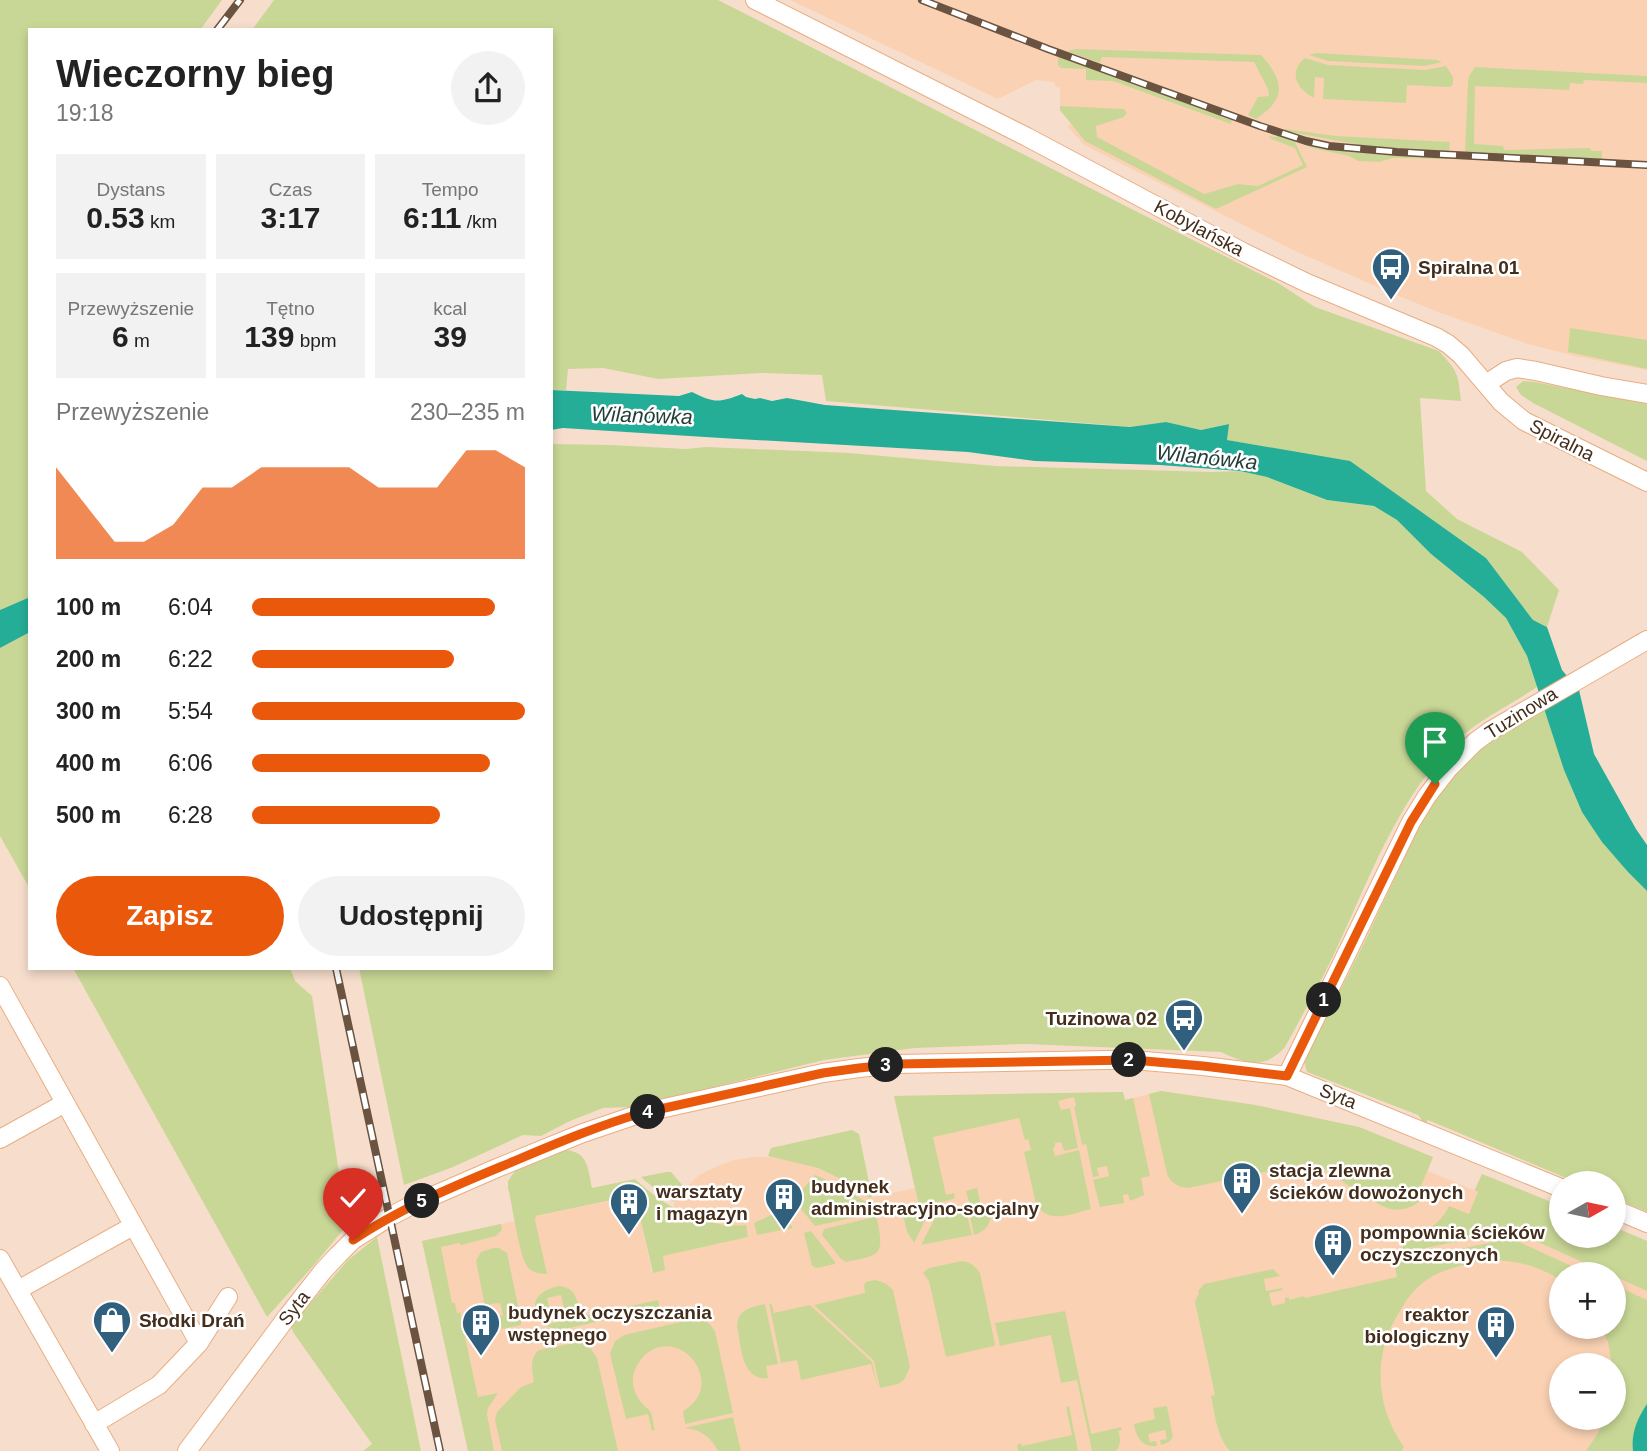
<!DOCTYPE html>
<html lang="pl">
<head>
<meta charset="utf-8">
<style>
  :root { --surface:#fff; --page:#f2f2f2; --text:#222; --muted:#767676; --accent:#ea580c }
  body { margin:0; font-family:Helvetica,sans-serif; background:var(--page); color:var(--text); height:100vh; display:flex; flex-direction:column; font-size:26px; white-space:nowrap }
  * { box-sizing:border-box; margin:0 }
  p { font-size:23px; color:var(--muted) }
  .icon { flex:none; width:38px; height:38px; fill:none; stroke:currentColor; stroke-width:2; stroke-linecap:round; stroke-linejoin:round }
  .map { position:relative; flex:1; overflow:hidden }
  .details { position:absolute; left:28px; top:28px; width:525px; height:942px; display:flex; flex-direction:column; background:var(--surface); border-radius:0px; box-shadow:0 4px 10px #0003 }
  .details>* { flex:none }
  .needle { width:46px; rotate:81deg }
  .fabs { position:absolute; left:1549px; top:1171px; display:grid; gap:14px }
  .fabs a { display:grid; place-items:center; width:77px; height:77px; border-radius:50%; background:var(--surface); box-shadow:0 4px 10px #0003; font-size:35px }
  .pin { position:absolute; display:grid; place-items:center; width:60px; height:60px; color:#fff; margin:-72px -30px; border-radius:50% 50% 50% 0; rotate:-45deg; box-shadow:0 0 7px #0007 }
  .pin .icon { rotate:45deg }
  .km { position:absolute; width:35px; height:35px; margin:-18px; border-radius:50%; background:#222; color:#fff; font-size:19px; line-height:35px; text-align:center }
  .round { display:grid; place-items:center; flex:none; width:74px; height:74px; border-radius:37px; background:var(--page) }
  .head { display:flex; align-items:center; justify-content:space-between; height:119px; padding:0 28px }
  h1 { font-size:38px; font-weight:800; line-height:52px }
  .figures { display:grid; grid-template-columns:repeat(3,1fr); gap:10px; height:119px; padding:7px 28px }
  .figures div { display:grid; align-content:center; border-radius:0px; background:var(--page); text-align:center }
  .figures b { font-size:30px; font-weight:800 }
  .figures small { font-size:19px; font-weight:400 }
  .figures p { font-size:19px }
  .chart { height:196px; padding:14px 28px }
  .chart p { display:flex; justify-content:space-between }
  .chart svg { width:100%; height:126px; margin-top:7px; fill:var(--accent); opacity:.7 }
  .button { display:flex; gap:14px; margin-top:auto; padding:14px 28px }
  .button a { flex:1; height:80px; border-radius:42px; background:var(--accent); color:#fff; font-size:28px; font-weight:800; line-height:80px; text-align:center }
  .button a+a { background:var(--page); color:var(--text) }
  ul { padding:0 28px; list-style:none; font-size:23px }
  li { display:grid; grid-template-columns:112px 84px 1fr; align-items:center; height:52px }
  li i { height:18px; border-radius:9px; background:var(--accent) }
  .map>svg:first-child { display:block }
</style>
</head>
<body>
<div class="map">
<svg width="1647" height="1451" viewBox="0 0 1647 1451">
  <rect width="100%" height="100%" fill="#f7decc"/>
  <!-- built -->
  <path fill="#fad2b3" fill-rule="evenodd" d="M 790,0 L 1647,0 L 1647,370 L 1575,356 L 1528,344 L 1438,312 L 1389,292 L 1295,251 L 1084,145 L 1068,127 L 1071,123 L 1060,110 L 1060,88 L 1056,87 L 1054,82 L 1036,80 L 998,99 Z
    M 1161,1091 L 1255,1105 L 1359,1127 L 1433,1157 L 1428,1171 L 1474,1190 L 1482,1174 L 1561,1206 L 1561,1236 L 1614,1236 L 1614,1227 L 1647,1241 L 1647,1451 L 468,1451 L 422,1241 L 636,1195 L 652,1273 L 662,1256 L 746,1225 L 717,1225 L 689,1216 L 672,1207 L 684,1190 L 699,1175 L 720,1165 L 734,1160 L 753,1157 L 771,1157 L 800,1163 L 818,1168 L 847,1182 L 869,1198 L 915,1188 L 894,1096 L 1123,1092 L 1125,1100 ZM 1561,1274 L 1614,1274 L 1614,1326 L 1561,1326 ZM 1561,1365 L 1614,1365 L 1614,1418 L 1561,1418 Z"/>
  <!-- green -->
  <path fill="#c9d796" d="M 0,0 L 222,0 L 200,30 L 30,30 L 30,597 L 0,610 Z
    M 274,0 L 718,0 L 1278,283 L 1315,307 L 1439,351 C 1458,372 1458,373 1461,401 L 1420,398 L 1426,491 L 1457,519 L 1522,552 L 1559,590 L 1547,627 L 1533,620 L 1486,558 L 1350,462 L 1227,440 L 1228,424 L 1201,430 L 1166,422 L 1131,427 L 826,401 L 822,375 L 761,373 L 658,379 L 603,368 L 568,369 L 566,390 L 551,390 L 551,30 L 252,30 Z
    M 1076,49 L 1261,55 C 1273,68 1287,87 1273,104 C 1269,110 1262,114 1256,119 L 1248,115 L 1258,97 L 1269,96 L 1268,89 L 1254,62 L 1102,57 L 1100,63 L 1067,51 Z
    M 1316,53 L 1437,60 L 1442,62 L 1425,66 L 1328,61 L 1309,55 Z
    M 1058,56 L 1232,120 L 1231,124 L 1113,81 L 1086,80 L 1086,69 L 1060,68 L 1061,64 L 1058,67 Z
    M 1305,58 L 1328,65 L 1425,70 L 1446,66 L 1453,77 L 1453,84 L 1450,87 L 1447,87 L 1407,85 L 1406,103 L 1323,99 L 1324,78 L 1315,77 L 1314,98 C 1296,89 1288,72 1305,58 Z
    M 1475,67 L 1647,76 L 1647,83 L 1584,80 L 1583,84 L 1570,83 L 1569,90 L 1475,86 L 1474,144 L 1503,146 L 1504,150 L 1589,148 L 1592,151 L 1602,151 L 1602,161 L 1465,153 L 1468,82 L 1469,76 Z
    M 1060,106 L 1124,109 L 1127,113 L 1124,117 L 1096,126 L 1097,137 L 1204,194 L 1238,184 L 1258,186 L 1303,165 L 1295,148 L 1271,139 L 1269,136 L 1276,137 L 1278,133 C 1332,157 1392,154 1450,157 L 1450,159 L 1393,158 L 1379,162 L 1358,161 L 1349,156 L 1312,148 L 1294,140 L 1307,167 L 1216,209 L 1085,141 L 1060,110 Z
    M 1285,129 L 1336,136 L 1450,142 L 1449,151 L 1366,146 L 1285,131 Z
    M 1570,328 L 1647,340 L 1647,369 L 1568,352 Z
    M 1523,381 L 1535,382 L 1647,404 L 1647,461 L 1533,403 L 1521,395 L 1516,387 Z
    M 551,444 L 611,445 L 686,449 L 706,447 L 849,453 L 995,466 L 1213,472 L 1240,471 L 1267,477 L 1327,500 L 1374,506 L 1397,520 L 1431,554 L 1484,597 L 1506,618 L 1527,656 L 1537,687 C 1509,706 1477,720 1453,744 C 1396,802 1369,880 1335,952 C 1320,984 1302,1016 1285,1047 C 1264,1070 1246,1064 1221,1052 L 1025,1044 L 915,1048 L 824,1060 L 633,1107 L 603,1108 L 570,1121 L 541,1136 L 523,1135 L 453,1167 L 404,1185 L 359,968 L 551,968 Z
    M 30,632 L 30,889 L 0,836 L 0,648 Z
    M 1544,707 L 1564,770 L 1582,812 L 1628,872 L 1647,891 L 1647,1212 L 1614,1198 L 1614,1183 L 1578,1183 L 1428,1120 L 1425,1124 L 1418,1115 L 1307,1072 L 1304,1062 L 1363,945 L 1420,825 L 1450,777 L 1486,742 Z
    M 73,968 L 290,968 L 295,981 L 312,996 L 347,1225 L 314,1265 L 267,1317 Z
    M 1161,1091 L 1255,1105 L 1359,1127 L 1433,1157 L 1421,1186 L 1428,1190 C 1421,1204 1407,1212 1391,1209 C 1377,1207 1337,1177 1323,1168 L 1316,1164 L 1308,1163 L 1188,1188 C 1177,1187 1171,1183 1167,1174 L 1149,1094 Z
    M 1123,1092 L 1125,1100 L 1133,1098 L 1150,1176 L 1141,1178 L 1144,1195 L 1130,1201 L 1128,1194 L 1123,1195 L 1124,1203 L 1100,1207 L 1093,1180 L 1109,1176 L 1107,1166 L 1097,1168 L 1099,1176 L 1093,1177 L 1086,1144 L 1082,1145 L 1074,1107 L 1076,1106 L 1074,1097 L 1058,1101 L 1061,1110 L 1070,1108 L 1078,1148 L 1064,1151 L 1061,1142 L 1055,1143 L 1055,1147 L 1053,1148 L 1055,1156 L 1079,1150 L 1091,1209 C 1071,1214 1049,1225 1036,1204 L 1024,1152 L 1031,1150 L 1028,1139 L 1025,1140 L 1019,1118 L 933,1137 L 946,1195 L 954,1193 L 955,1197 L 953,1199 L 933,1204 L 914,1243 L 907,1232 L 903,1215 L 920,1210 L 894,1096 Z
    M 852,1130 L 859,1134 L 872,1197 L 869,1198 L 847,1182 L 818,1168 L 768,1156 L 771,1148 Z
    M 564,1150 C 588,1151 588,1168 592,1188 L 635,1179 C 667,1208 700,1228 746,1225 L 748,1237 L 663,1256 L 665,1270 L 653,1273 L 635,1195 L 536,1216 L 535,1220 L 547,1274 C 539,1274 532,1273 527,1266 C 519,1255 512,1203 508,1188 L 508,1181 L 515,1171 Z
    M 666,1172 L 671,1172 L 683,1186 L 684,1190 L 675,1202 L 662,1195 L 641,1177 Z
    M 1482,1174 L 1561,1206 L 1561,1236 L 1614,1236 L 1614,1227 L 1647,1241 L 1647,1291 L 1614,1276 L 1614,1274 L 1609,1274 L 1520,1234 L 1501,1232 L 1393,1255 L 1392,1252 L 1403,1249 L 1402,1242 C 1422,1233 1439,1227 1449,1206 L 1469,1214 L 1478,1192 L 1475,1190 Z
    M 815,1175 C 835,1183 853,1193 870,1205 L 872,1211 L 875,1211 L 875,1213 L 815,1226 L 796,1203 L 790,1204 Z
    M 977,1188 L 981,1206 L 990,1204 C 993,1219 990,1230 974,1235 L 969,1211 L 971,1210 L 966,1191 Z
    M 955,1206 L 955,1208 L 960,1207 L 961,1210 L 966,1211 L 972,1235 L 921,1245 L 939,1210 Z
    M 781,1210 L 793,1228 L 757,1235 L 754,1223 Z
    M 874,1217 L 877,1219 C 885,1256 880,1255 846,1262 L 841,1259 L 822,1235 L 824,1229 Z
    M 501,1224 L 502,1230 L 496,1236 L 461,1245 L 459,1243 L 441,1247 L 452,1303 L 455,1303 L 457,1313 L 460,1312 L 463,1326 L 473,1326 L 475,1334 L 465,1337 L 478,1397 L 498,1393 L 488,1408 L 487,1414 L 494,1451 L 468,1451 L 422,1241 Z
    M 811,1231 L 835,1262 L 835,1264 L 817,1268 L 812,1266 L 804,1233 Z
    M 377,1237 L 421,1451 L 363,1451 L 372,1444 L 293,1332 L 291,1326 L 348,1260 Z
    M 1507,1239 L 1517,1241 L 1589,1274 L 1561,1274 L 1561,1280 C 1527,1259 1490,1255 1453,1268 C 1443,1271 1432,1275 1424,1282 C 1414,1289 1406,1300 1400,1311 C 1372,1354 1375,1406 1404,1447 L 1402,1449 L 1403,1451 L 1230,1451 C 1217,1437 1215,1415 1211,1396 L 1215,1395 L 1195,1302 L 1199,1293 L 1198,1291 L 1204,1284 L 1273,1269 L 1280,1276 L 1264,1279 L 1266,1291 L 1282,1288 L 1283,1290 L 1269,1293 L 1272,1306 L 1285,1303 L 1285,1298 L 1289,1297 L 1289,1300 L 1304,1296 L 1305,1298 L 1397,1277 L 1395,1267 L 1399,1262 Z
    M 493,1248 L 499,1248 L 507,1253 L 521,1320 L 521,1325 L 502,1329 L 499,1316 L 503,1315 L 500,1303 L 490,1304 L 492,1317 L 495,1317 L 498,1330 L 492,1332 L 489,1327 L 476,1261 L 481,1252 Z
    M 962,1261 C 971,1262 975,1266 980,1273 L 995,1344 L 994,1346 L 946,1357 L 929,1281 L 923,1273 L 929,1268 Z
    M 875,1280 C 883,1282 888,1284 893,1290 L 910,1367 L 904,1380 L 898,1384 L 880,1388 L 874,1361 L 814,1305 L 865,1293 L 864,1285 L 866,1282 Z
    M 1614,1285 L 1647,1300 L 1647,1451 L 1586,1451 L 1598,1433 L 1605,1418 L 1614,1418 L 1614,1365 L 1612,1365 L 1608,1342 L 1601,1327 L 1614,1326 Z
    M 558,1286 C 575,1287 577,1298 580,1313 L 563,1317 L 561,1309 L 564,1308 L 561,1295 L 547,1298 L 550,1311 L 554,1311 L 555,1318 L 540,1322 C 528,1302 538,1291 558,1286 Z
    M 658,1300 L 660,1308 L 560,1330 L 554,1329 L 544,1325 Z
    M 769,1303 L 772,1305 L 774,1313 L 810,1305 L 872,1362 L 878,1388 L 871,1364 L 801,1380 L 797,1360 L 781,1363 Z
    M 765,1304 L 778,1364 L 766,1366 L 768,1378 C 741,1381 741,1345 737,1326 C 738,1309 751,1307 765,1304 Z
    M 1065,1311 L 1091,1434 L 1121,1427 L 1122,1430 L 1118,1431 C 1121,1439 1121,1444 1116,1451 L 1092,1451 L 1077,1380 L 1061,1383 L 1051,1335 L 1000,1346 L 995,1323 Z
    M 694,1319 C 705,1319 710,1323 715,1331 L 733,1413 L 685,1424 L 683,1411 C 730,1384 677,1320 642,1358 C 637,1364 632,1374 633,1383 C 634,1392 638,1400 645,1406 C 646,1408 648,1408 649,1410 C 653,1414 653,1425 655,1430 L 652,1431 L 648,1414 L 626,1419 L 610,1354 L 615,1341 L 624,1335 Z
    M 579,1342 L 589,1346 L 597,1358 L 618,1451 L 502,1451 L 495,1420 L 497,1412 L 521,1387 L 534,1382 C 532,1369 529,1359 539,1350 Z
    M 1069,1406 L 1078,1451 L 1018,1451 L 1017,1445 L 1021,1443 L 1022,1446 L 1072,1435 L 1066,1407 Z
    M 1167,1406 L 1173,1437 L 1169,1442 L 1161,1445 L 1160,1440 L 1167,1439 L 1165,1430 L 1148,1434 L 1150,1442 L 1156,1441 L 1157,1446 C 1142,1448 1136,1437 1134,1424 L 1155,1419 L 1153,1408 Z
    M 733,1417 L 741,1451 L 718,1451 C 711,1437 700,1429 684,1428 Z"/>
  <!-- water -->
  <path fill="#25ae97" d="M 551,390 L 679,396 L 692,392 C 714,403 719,403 742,394 L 746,397 L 755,399 L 760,398 L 772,401 L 787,398 L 825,405 L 1130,427 L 1166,422 L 1201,430 L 1229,424 L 1227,440 L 1350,461 L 1486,558 L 1533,620 L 1547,627 L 1562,670 L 1579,690 L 1594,754 L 1636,829 L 1647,845 L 1647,891 L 1628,872 L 1602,842 L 1582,812 L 1564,770 L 1527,656 L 1506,618 L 1484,597 L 1431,554 L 1397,520 L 1374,506 L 1327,500 L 1267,477 L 1240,471 L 1160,465 L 1035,461 L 968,452 L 721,438 L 563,428 L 551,430 Z
    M 30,597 L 30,632 L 0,648 L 0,610 Z
    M 1647,1404 L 1647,1451 L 1633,1451 C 1631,1433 1637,1419 1647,1404 Z"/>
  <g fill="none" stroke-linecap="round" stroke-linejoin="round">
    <!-- minor casing -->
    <g stroke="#e9ad80" stroke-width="20">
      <path id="minor" d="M 755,0 L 1027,137 L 1243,252 L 1307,283 L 1436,337 L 1448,344 L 1461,355 L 1501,402 L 1524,421 L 1647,482
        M 1486,384 L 1506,371 L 1517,368 L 1536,371 L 1601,386 L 1647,394
        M 0,986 L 199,1343
        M 1287,1076 L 1411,822 L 1427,796 L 1448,769 L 1475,742 L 1490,731 L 1647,640
        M 0,1139 L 65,1103
        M 1614,1209 L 1647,1223
        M 0,1259 L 110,1451
        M 18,1290 L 133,1226
        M 94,1424 L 159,1385 L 199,1343 L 228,1297
        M 187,1451 L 287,1317 L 323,1271 L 338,1255 L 353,1240 L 391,1216 L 412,1205 L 497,1168 L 583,1133 L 642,1113 L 823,1073 L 859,1068 L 897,1064 L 1106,1060 L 1133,1060 L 1203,1066 L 1287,1076 L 1561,1188"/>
    </g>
    <!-- minor -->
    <use href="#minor" stroke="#fff" stroke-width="18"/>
    <!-- rail casing -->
    <g stroke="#6a5340" stroke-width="8">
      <path id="rail" d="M 922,0 L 1048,49 L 1260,126 L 1306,141 L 1329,146 L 1397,152 L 1647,165
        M 217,30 L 240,0
        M 336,968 L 440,1451"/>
    </g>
    <!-- rail -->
    <use href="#rail" stroke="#fff" stroke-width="5" stroke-dasharray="16" stroke-linecap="butt"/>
  </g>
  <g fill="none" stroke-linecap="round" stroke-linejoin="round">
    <!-- route casing -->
    <g stroke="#fff" stroke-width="14">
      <path id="route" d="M 353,1240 C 402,1207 457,1185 512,1162 C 555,1144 597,1126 642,1113 L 823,1073 L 859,1068 L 897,1064 L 1133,1060 L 1203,1066 L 1287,1076 L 1411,822 L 1435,784"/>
    </g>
    <!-- route -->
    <use href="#route" stroke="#ea580c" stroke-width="9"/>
  </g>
  <!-- icons -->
  <defs>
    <g id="bus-pin" transform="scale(2.0125)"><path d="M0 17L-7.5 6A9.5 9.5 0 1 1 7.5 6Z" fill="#30607e" stroke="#fff"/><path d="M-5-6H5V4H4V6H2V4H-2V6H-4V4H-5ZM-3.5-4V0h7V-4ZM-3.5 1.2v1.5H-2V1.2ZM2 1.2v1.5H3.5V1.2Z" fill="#fff"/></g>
    <g id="building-pin" transform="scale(2.0125)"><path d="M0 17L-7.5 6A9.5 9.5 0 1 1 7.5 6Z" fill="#30607e" stroke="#fff"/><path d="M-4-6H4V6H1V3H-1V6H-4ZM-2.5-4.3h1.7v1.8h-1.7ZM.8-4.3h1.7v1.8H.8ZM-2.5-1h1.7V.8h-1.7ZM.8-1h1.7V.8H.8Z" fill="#fff"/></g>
    <g id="shop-pin" transform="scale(2.0125)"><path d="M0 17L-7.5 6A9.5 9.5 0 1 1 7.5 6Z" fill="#30607e" stroke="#fff"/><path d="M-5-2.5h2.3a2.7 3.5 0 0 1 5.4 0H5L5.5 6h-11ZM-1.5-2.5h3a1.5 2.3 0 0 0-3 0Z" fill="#fff"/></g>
  </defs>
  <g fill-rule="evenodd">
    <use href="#bus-pin" x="1391" y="267"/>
    <use href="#bus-pin" x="1184" y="1018"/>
    <use href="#building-pin" x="1242" y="1181"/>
    <use href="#building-pin" x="784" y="1197"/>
    <use href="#building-pin" x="629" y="1202"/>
    <use href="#building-pin" x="1333" y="1243"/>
    <use href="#shop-pin" x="112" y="1320"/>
    <use href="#building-pin" x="481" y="1323"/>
    <use href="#building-pin" x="1496" y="1325"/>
  </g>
  <g text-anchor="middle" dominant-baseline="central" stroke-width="5" stroke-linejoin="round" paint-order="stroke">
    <!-- street labels -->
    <g font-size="19" fill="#442d1a" stroke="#fff">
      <text transform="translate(1199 228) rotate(28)">Kobylańska</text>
      <text transform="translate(1562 440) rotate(27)">Spiralna</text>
      <text transform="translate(1521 713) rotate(-32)">Tuzinowa</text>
      <text transform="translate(1338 1096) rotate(22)">Syta</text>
      <text transform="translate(294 1308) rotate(-52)">Syta</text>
    </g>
    <!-- poi labels -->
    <g font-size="19" font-weight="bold" fill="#442d1a" stroke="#fff" text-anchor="start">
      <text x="1418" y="267">Spiralna 01</text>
      <text x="1157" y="1018" text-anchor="end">Tuzinowa 02</text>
      <text x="1269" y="1170">stacja zlewna<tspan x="1269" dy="22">ścieków dowożonych</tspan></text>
      <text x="811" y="1186">budynek<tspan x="811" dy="22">administracyjno-socjalny</tspan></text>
      <text x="656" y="1191">warsztaty<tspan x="656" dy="22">i magazyn</tspan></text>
      <text x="1360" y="1232">pompownia ścieków<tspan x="1360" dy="22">oczyszczonych</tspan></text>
      <text x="508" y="1312">budynek oczyszczania<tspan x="508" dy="22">wstępnego</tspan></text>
      <text x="1469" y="1314" text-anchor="end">reaktor<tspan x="1469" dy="22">biologiczny</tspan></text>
      <text x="139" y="1320">Słodki Drań</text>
    </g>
    <!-- water labels -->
    <g font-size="21" font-style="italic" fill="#233e38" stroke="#fff">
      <text transform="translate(642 415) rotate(2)">Wilanówka</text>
      <text transform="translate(1207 457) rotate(6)">Wilanówka</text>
    </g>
  </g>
</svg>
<div class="fabs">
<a><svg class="needle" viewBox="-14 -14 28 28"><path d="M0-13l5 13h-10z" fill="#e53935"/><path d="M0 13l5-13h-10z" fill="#767676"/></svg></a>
<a>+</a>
<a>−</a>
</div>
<div class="pin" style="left:1435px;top:784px;background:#1e9e55"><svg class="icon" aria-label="arrive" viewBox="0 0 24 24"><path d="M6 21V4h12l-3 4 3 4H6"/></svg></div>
<div class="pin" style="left:353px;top:1240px;background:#d93025"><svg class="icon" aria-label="check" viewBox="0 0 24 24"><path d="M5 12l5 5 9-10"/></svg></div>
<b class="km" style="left:1324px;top:1000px">1</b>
<b class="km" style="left:1129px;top:1060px">2</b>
<b class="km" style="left:886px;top:1065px">3</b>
<b class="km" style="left:648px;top:1112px">4</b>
<b class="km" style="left:422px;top:1201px">5</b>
<section class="details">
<div class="head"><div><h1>Wieczorny bieg</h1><p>19:18</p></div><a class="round"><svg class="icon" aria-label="share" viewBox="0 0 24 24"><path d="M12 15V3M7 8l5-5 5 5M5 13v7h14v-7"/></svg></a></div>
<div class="figures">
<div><p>Dystans</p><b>0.53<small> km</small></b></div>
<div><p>Czas</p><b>3:17</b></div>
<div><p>Tempo</p><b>6:11<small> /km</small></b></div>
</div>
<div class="figures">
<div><p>Przewyższenie</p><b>6<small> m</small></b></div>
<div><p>Tętno</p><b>139<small> bpm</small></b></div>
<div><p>kcal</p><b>39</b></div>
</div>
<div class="chart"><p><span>Przewyższenie</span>230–235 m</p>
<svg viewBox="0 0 160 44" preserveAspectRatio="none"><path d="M0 44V12L10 25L20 38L30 38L40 32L50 19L60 19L70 12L80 12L90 12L100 12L110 19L120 19L130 19L140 6L150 6L160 12V44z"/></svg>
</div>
<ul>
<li><b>100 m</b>6:04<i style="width:89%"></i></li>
<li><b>200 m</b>6:22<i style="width:74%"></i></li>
<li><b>300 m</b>5:54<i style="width:100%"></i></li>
<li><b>400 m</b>6:06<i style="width:87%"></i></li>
<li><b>500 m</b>6:28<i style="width:69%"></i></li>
</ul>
<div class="button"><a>Zapisz</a><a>Udostępnij</a></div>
</section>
</div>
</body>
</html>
